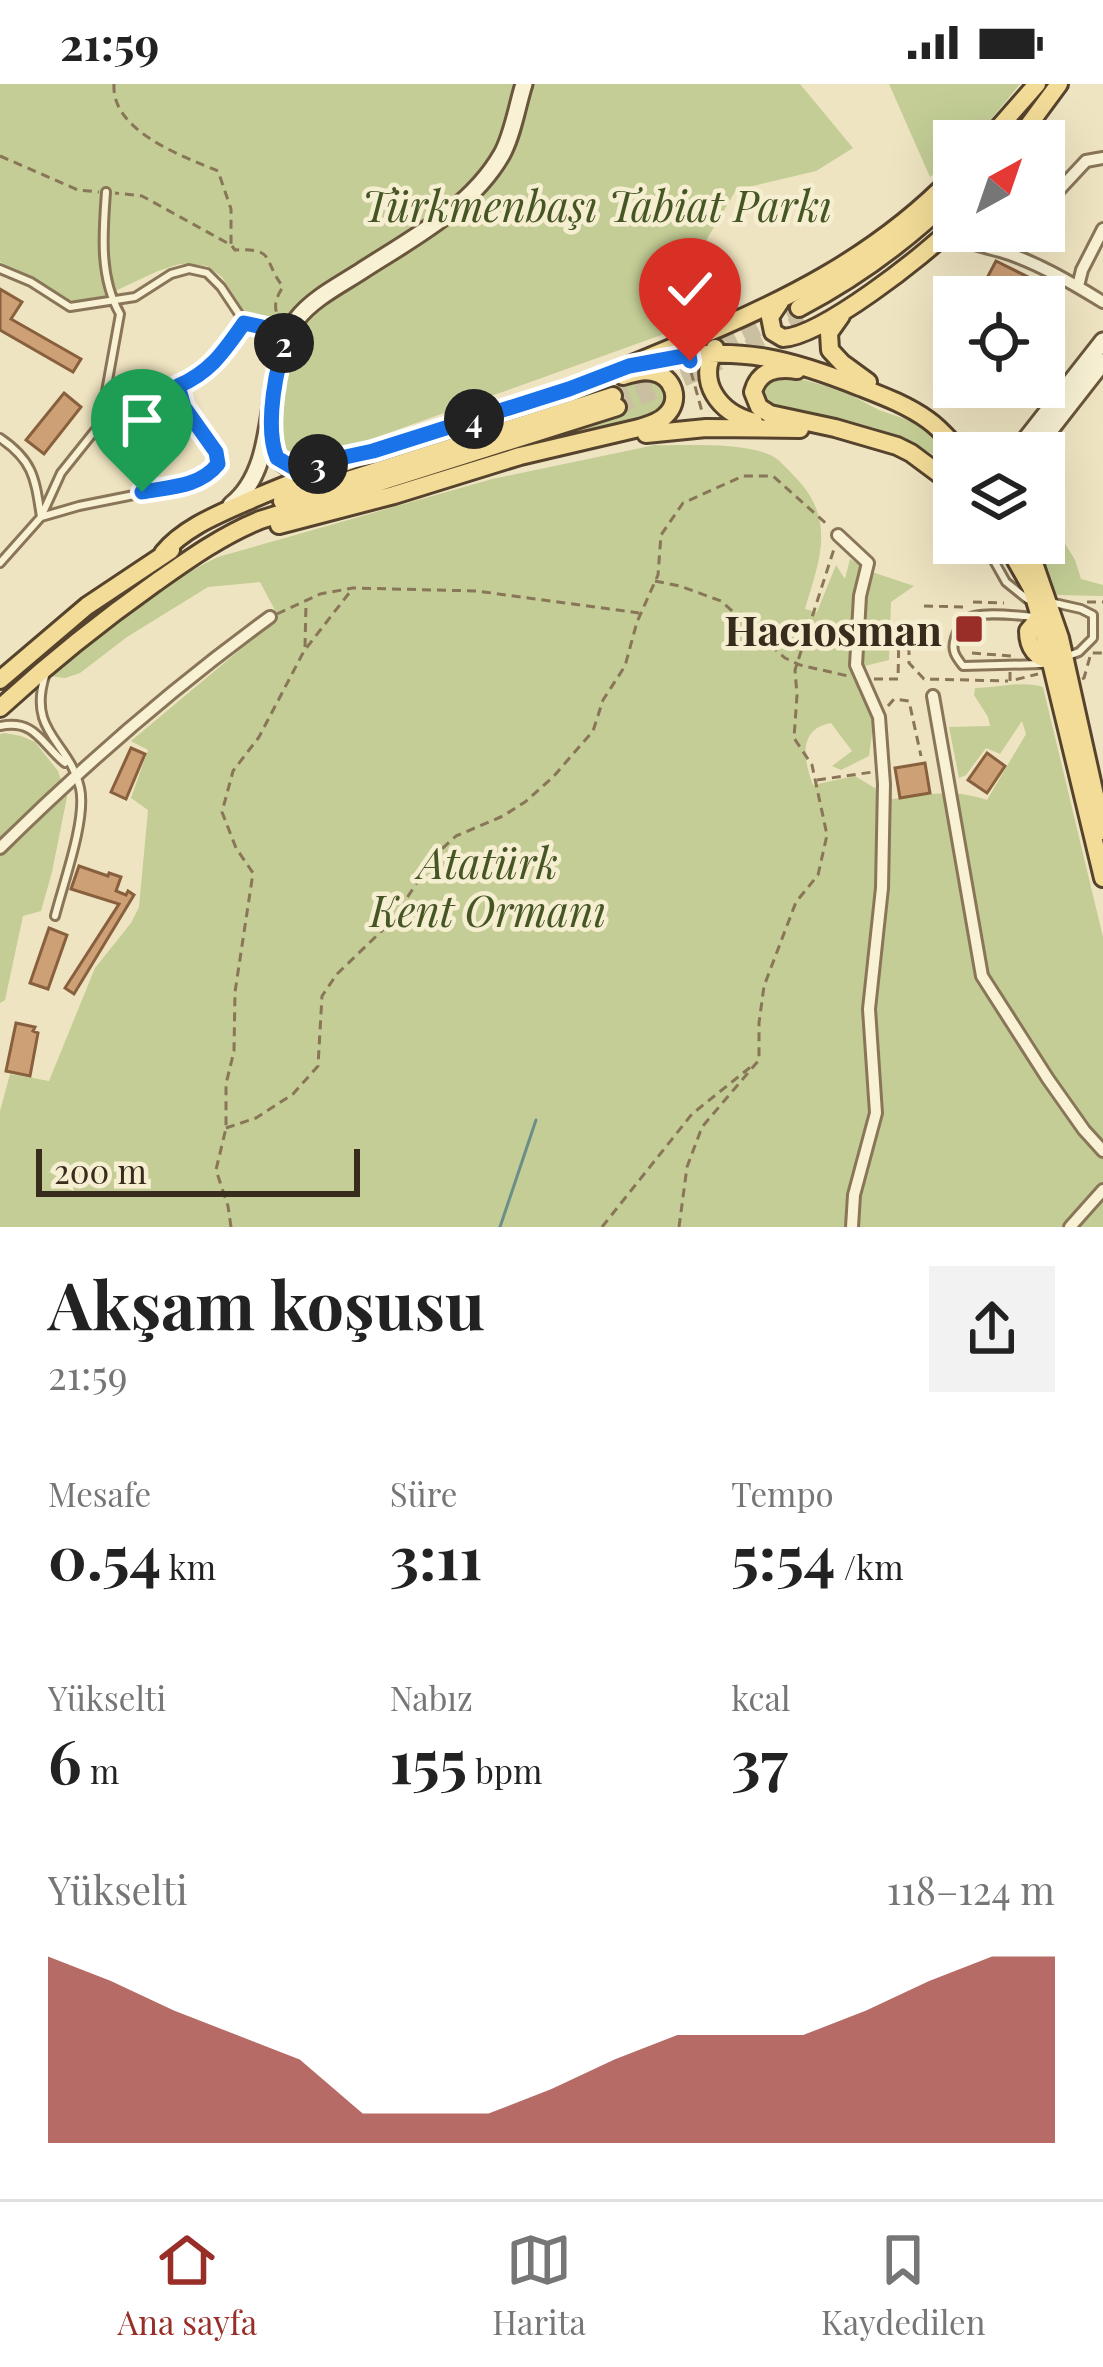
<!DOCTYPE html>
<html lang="tr">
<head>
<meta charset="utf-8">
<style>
  :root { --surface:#fff; --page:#f2f2f2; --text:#222; --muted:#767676; --line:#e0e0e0; --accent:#992d27 }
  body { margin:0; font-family:"Playfair Display",serif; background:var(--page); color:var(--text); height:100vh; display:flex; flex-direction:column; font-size:45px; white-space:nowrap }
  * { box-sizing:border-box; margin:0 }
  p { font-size:39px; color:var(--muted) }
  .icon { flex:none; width:66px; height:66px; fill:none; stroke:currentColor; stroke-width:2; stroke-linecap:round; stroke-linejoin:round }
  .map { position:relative; height:1143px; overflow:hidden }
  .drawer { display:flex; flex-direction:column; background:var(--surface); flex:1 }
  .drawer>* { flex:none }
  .needle { width:78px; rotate:40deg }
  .fabs { position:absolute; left:933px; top:36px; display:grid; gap:24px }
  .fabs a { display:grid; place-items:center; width:132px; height:132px; border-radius:0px; background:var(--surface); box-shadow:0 12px 48px #0002; font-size:60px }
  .scale { position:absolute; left:36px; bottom:30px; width:324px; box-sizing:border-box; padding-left:12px; border:6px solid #382c1d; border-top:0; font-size:33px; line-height:42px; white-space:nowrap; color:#382c1d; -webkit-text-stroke:9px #f6eed1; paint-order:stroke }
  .pin { position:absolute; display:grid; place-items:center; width:102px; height:102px; color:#fff; margin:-123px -51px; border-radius:50% 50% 50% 0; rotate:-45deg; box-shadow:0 0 12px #0007 }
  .pin .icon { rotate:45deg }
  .km { position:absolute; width:60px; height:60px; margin:-30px; border-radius:50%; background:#222; color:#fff; font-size:33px; line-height:60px; text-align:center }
  .round { display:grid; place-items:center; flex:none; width:126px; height:126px; border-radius:0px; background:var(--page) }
  .overview { display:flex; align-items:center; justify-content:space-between; height:204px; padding:0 48px }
  h1 { font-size:66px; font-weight:700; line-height:90px }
  .stats { display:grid; grid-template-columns:repeat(3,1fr); gap:18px; height:204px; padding:12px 48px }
  .stats div { display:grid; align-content:center }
  .stats b { font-size:60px; font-weight:700 }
  .stats small { font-size:33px; font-weight:400 }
  .stats p { font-size:33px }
  .chart { height:336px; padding:24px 48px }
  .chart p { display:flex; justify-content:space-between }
  .chart svg { width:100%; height:216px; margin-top:12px; fill:var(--accent); opacity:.7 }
  .status { display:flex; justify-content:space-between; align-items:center; height:84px; padding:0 60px; background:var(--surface); direction:ltr }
  .status svg { height:33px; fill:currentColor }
  .menu { display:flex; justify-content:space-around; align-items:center; height:168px; border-top:3px solid var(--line); background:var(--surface); font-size:33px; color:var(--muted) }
  .menu a { display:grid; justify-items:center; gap:6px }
  .menu .current { color:var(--accent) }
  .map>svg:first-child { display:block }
</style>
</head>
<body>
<div class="status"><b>21:59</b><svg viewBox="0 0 49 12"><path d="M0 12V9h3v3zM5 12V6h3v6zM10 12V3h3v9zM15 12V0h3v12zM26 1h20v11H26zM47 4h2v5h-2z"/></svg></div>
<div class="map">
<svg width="1103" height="1143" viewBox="0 0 1103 1143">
  <rect width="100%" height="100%" fill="#efe4c1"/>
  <!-- green -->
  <path fill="#c3cd95" d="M 0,0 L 800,0 L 853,64 L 816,87 L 736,106 L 679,202 L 706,235 L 327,371 C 316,374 300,380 289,373 C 265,359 290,273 295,250 L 269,235 L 245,229 L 222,193 L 207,182 L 180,180 L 158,187 L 87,220 L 69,216 L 33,193 L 0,178 Z
    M 889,0 L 1020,0 L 973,57 L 954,57 L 954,75 L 930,93 Z
    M 790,292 L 841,306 L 879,326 L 914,338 L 954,373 L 954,383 C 912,356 872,339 822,332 C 803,329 785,330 766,324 L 760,300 L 768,294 Z
    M 644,294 L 656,296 L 667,308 C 665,324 660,328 646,335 L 529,362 L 529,359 L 621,328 L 611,302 Z
    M 655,361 C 689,362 736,358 768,370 C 778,373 788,386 796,394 C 837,437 819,477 805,525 L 817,528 L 836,481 L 845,495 L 850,475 L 872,488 L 914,502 L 891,518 L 889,576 L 856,584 L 859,605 L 875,628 L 869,672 L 841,686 L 832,682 L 852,667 L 831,639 C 797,645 804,677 813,701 L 855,692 L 893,715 C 929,711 951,704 987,716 L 1026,650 L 1022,637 L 1000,670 L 986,664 L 966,691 L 959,694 L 949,643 L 990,642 L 988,633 L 974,611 L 975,604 C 996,604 1025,596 1043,603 L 1103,853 L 1103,1143 L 0,1143 L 0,1027 L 10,990 L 49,997 L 95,884 L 131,839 L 139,823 L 148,726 L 131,714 L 148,666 L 131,657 L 254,554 L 276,528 L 260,498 L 208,503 L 127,553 L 80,589 L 65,594 L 49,592 C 104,545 153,505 218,473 L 492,395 Z
    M 1044,425 L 1075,476 L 1081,495 L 1103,501 L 1103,512 L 1056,511 L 1042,474 L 1033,459 L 1044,459 Z
    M 5,649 L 21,652 L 35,658 L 58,687 L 67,713 L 52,788 L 41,827 L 23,832 L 5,916 L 0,919 L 0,650 Z"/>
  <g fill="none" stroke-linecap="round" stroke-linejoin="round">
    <!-- stream -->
    <path stroke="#6b8f88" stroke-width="3" d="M 500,1143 L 536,1036"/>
  </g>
  <!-- building -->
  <path fill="#cea076" stroke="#88603e" stroke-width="3" d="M 996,177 L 1054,206 L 1059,256 L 1044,270 L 1044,213 L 977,213 Z
    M 0,205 L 22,218 L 11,235 L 81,275 L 73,288 L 0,246 Z
    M 64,309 L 81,323 L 44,370 L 26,356 Z
    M 131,664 L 145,670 L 126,715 L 111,708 Z
    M 987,669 L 1005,682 L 987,709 L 968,696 Z
    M 925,679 L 930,709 L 900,714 L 895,684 Z
    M 79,782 L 108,792 L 109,789 L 121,793 L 116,807 L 126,811 L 128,807 L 134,811 L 74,910 L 65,904 L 119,820 L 71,805 Z
    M 49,844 L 67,851 L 48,905 L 30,899 Z
    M 16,939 L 35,943 L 33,947 L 38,949 L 30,992 L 6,987 Z"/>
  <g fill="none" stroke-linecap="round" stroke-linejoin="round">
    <!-- primary-tunnel -->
    <path stroke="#cabfa0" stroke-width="16" stroke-dasharray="16 8" stroke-linecap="butt" d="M 613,312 L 667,290 L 799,224
      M 617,323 L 701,287 L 804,236"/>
    <!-- lane casing -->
    <g stroke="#897558" stroke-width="12">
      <path id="lane" d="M 0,185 L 31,198 L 70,223 L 135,213 L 171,190 L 189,185 L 207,189 L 221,203 L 245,239
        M 101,335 L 120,230 C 99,193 103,149 106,108
        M 0,354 C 34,377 35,395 41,433 L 79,422 L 194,399 L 205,394 L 217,380 L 216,368 L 184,323 L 178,302
        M 984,459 L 1006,498 L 1027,515
        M 0,479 L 41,433 L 61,389 L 101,339 L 122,320 L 149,307 L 178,302 L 198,293 L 222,271 L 245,239 L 285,248
        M 1050,518 L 1081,525 L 1093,531 L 1093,554 L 1079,568 L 1068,572
        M 1036,533 C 1020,532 978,526 965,536 C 961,538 956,550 955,554 C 951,566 955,572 963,582 L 1041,580
        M 45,592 C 27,649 70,658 80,704 C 87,735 63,800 55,832
        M 0,642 C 36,635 41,660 65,679"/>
    </g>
    <!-- street casing -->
    <g stroke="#897558" stroke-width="16">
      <path id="street" d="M 1044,122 L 1086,77 L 1103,74
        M 946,150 C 964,158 981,162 1000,167 C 1035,177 1072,199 1103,218
        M 1004,168 L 1021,147
        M 1078,202 L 1082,186 L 1103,145
        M 838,451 L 868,479 L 860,512 L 856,581 L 879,633 L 884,700 L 882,804 L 869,925 L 876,1029 L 854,1111 L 852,1143
        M 933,612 L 982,892 L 1048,995 L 1084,1046 L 1103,1067
        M 0,764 C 85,680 174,603 270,533
        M 1070,1143 L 1103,1106"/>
    </g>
    <!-- secondary casing -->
    <g stroke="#6a563c" stroke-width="21">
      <path id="secondary" d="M 272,347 C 272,390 296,388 329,377
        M 1015,369 L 1103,257
        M 1032,369 L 1103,278
        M 231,421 C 284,379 259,284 297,235 C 313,214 342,200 363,186 C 413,154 472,123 502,70 C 513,50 517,22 524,0"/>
    </g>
    <!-- primary casing -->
    <g stroke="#56432d" stroke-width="22">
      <path id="primary" d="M 987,57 L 1037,0
        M 1017,57 L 1059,0
        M 780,218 L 770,233 L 773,248 L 783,254 C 822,252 925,171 954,142
        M 799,224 C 856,194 908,156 954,111
        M 841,232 L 829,249 L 830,266 L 842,279 L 868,298
        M 715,264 C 696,298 719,329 754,338
        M 666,275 C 739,261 793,276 860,303 C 883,312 907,321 928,336 C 941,345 951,358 962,369
        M 797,286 C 777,283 759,286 753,308 L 759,323 L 770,330 L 835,344 L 897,362 L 911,369 L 954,401
        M 646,350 L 706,344 L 800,345
        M 282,417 L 613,312
        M 279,441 L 394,411 L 520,372 L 639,344 C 648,341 658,339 665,332 C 682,317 674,292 652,288 C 642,286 633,289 623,292
        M 1006,459 L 1031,503 L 1040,533 L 1103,794
        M 1027,459 L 1060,554 L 1103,747
        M 163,469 C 182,446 212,433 239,421 C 334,378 433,349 531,317 C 581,302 628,282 676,262 C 780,220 876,173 954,92
        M 1040,533 L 1028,547 C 1028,564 1036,574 1052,577
        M 0,596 L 87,522 L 171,466
        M 0,624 C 49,579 100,538 155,499 C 189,475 221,452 260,436 L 617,323"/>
    </g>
    <!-- path -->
    <path stroke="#897558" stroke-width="3" stroke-dasharray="9 6" stroke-linecap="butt" d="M 114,0 C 111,47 182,72 218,87 L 231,125 L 231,161 L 142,112 L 115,109
      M 0,72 L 78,106 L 99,108
      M 232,162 L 235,166 C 276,164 262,175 283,203 C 276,213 272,224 280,235
      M 691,288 L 703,331
      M 973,518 L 1004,519
      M 1087,518 L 1103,518
      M 924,522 L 964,523 L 964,530
      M 277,530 L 320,510 L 353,504 L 477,507 L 639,529
      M 909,547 L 909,579 L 924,595 L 1008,597
      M 305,563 L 306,519
      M 972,569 L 1011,572
      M 1010,588 L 1010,597 L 1038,590
      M 874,595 L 898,595 L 899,547 L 907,547
      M 1082,595 L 1084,594 L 1091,569 L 1103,569
      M 888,622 L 894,615 L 909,617 L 921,672
      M 817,696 L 873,688
      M 226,1044 L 256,1034 L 293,1010 L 318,982 L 322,912 L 337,890 L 393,836 L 433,773 L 456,752 L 503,732 L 525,718 L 553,693 L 593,647 L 603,616 L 625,582 L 637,538 L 658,491 L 661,451 L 683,419 L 743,392 L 773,392 L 829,442
      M 231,1143 L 228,1122 L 216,1086 L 226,1044 L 226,1000 L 234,967 L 235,908 L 253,789 L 236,764 L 222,728 L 233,687 L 259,653 L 304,567 L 353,504
      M 602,1143 L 692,1030 L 753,981
      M 679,1143 L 687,1083 L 702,1043 L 759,976 L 759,939 L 764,902 L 796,818 L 818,791 L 827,751 L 812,681 L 794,654 L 797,611 L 795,586 L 834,465"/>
    <!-- lane -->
    <use href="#lane" stroke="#f9f1d4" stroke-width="6"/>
    <!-- street -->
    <use href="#street" stroke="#f9f1d4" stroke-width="10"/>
    <!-- secondary -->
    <use href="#secondary" stroke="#f9f1d4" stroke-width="15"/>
    <!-- primary -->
    <use href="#primary" stroke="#f3dc98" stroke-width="16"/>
    <!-- path-bridge -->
    <path stroke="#897558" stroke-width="3" stroke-dasharray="9 6" stroke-linecap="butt" d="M 655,497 L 680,502 L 721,517 L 785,574 L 800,581 L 848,592"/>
  </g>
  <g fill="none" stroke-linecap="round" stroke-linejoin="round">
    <!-- route casing -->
    <g stroke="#fff" stroke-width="24">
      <path id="route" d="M 142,408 C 169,403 200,403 218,380 L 216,368 L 184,323 L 178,302 C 211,288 224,267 244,239 L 289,249 C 276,280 264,342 277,374 L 294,384 L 373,367 L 569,305 L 629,282 L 689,271 L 690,277"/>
    </g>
    <!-- route -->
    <use href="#route" stroke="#1a73e8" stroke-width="15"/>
  </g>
  <!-- markers -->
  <rect fill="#992d27" stroke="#f6eed1" stroke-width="4.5" x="954" y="530" width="30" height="30" rx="6"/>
  <g text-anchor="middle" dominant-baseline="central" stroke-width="9" stroke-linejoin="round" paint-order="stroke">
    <!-- park labels -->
    <g font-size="42" font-style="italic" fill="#455523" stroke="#f6eed1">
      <text x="597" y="121">Türkmenbaşı Tabiat Parkı</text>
      <text x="488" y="778">Atatürk<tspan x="488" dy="48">Kent Ormanı</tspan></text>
    </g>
    <!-- poi labels -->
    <g font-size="42" font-weight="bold" fill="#382c1d" stroke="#f6eed1" text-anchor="end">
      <text x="942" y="545">Hacıosman</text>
    </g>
  </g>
</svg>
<div class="fabs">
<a><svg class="needle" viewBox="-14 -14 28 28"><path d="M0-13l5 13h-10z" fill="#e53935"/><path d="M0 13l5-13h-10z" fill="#767676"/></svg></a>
<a><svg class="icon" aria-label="locate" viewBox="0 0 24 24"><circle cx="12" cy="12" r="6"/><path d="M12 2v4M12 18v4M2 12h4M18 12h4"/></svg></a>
<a><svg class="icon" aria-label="layers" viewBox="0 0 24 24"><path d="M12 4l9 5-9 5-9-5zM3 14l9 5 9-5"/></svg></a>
</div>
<div class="scale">200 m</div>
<div class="pin" style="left:142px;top:408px;background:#1e9e55"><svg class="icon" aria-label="arrive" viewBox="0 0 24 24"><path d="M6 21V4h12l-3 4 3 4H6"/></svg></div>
<div class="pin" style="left:690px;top:277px;background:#d93025"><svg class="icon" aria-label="check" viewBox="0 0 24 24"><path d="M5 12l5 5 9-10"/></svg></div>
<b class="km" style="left:284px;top:259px">2</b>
<b class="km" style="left:318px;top:380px">3</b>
<b class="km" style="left:474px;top:335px">4</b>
</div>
<section class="drawer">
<div class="overview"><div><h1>Akşam koşusu</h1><p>21:59</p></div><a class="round"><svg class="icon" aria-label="share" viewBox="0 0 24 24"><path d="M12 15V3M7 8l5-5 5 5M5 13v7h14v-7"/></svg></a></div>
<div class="stats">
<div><p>Mesafe</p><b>0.54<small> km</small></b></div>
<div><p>Süre</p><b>3:11</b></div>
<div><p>Tempo</p><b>5:54<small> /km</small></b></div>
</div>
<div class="stats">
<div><p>Yükselti</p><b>6<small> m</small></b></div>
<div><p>Nabız</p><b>155<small> bpm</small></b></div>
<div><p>kcal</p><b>37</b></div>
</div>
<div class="chart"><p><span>Yükselti</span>118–124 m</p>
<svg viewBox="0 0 160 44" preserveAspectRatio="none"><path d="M0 44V6L10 11L20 17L30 22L40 27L50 38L60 38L70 38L80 33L90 27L100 22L110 22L120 22L130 17L140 11L150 6L160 6V44z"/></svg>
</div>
</section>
<nav class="menu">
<a class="current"><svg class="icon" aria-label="home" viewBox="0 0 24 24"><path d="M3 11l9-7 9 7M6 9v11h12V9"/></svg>Ana sayfa</a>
<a><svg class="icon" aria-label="map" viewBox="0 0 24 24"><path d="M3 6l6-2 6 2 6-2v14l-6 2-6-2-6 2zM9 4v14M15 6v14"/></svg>Harita</a>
<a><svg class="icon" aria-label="saved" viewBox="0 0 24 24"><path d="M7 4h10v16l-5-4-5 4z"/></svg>Kaydedilen</a>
</nav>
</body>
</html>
